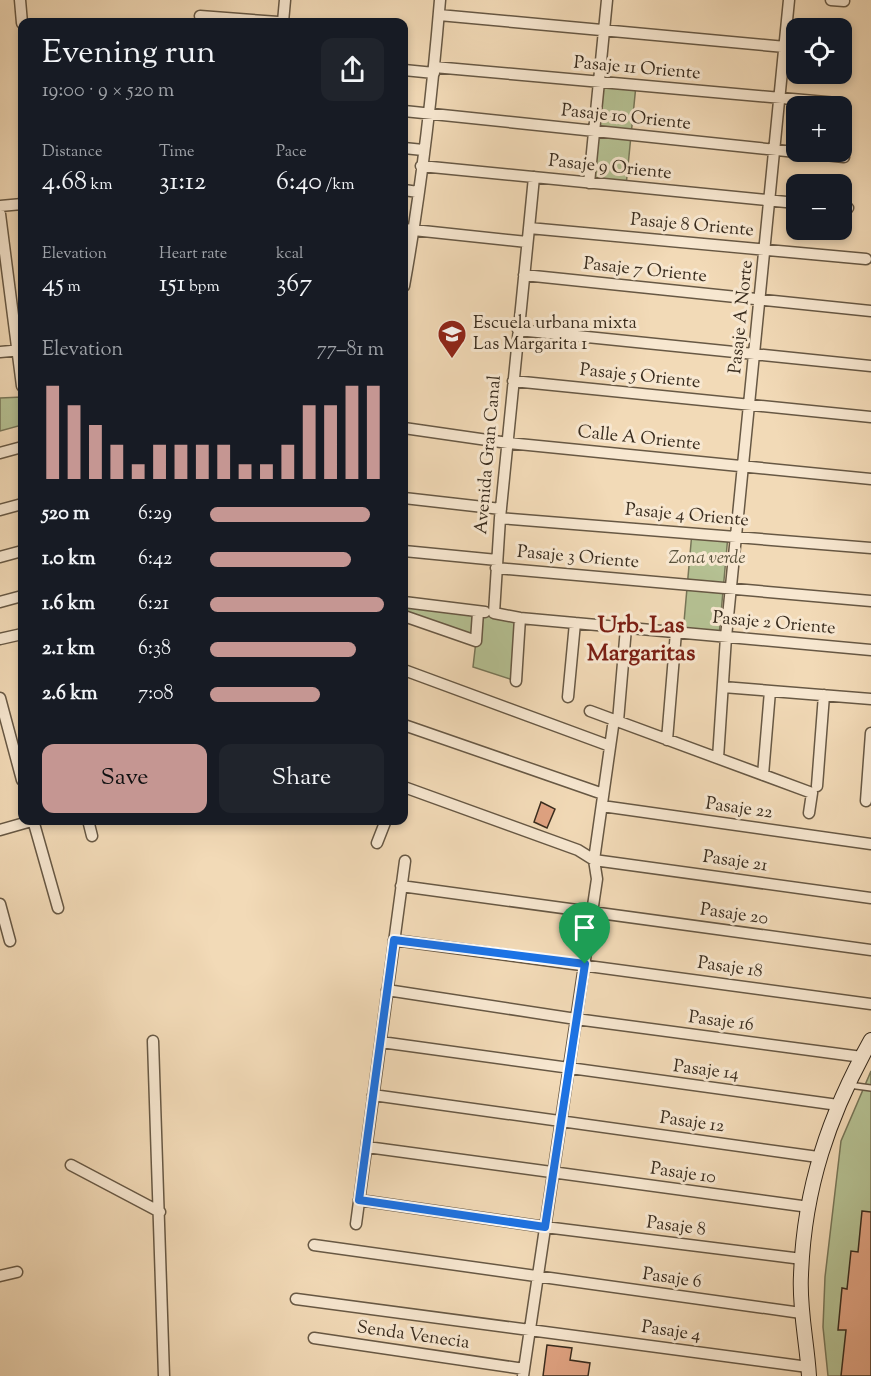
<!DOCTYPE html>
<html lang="en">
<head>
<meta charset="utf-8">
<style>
  :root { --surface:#171b24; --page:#20242c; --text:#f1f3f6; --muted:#9ea1a6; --accent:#c59692 }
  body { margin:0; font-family:"Sorts Mill Goudy",serif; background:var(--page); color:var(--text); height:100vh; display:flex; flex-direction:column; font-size:22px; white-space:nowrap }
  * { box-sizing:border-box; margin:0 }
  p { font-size:20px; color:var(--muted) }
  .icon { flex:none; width:33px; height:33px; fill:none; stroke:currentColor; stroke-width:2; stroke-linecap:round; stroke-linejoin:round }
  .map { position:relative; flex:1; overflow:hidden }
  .side { position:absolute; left:18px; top:18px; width:390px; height:807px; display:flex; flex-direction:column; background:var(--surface); border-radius:12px; box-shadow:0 3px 9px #0003 }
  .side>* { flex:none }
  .controls { position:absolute; left:786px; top:18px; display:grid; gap:12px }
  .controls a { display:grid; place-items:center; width:66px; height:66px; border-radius:12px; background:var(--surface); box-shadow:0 3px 9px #0003; font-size:30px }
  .pin { position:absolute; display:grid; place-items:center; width:51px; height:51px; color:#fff; margin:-62px -26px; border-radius:50% 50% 50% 0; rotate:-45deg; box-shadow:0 0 6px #0007 }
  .pin .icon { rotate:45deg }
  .round { display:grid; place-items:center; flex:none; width:63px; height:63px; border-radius:12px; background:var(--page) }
  .summary { display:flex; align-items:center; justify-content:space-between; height:102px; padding:0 24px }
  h1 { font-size:33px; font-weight:600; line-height:45px }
  .figures { display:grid; grid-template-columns:repeat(3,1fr); gap:9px; height:102px; padding:6px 24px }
  .figures div { display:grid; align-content:center }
  .figures b { font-size:26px; font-weight:600 }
  .figures small { font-size:16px; font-weight:400 }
  .figures p { font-size:16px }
  .chart { height:168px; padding:12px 24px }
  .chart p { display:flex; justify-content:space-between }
  .chart svg { width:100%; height:108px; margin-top:6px; stroke:var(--accent); stroke-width:6 }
  .cta { display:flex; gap:12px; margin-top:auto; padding:12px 24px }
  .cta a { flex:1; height:69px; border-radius:12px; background:var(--accent); color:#111; font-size:24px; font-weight:600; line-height:69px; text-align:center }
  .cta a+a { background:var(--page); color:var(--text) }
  ul { padding:0 24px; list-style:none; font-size:20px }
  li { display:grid; grid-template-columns:96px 72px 1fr; align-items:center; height:45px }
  li i { height:15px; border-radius:8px; background:var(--accent) }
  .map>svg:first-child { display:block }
</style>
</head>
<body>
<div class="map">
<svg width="871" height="1376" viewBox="0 0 871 1376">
  <rect width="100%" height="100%" fill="#f2dab7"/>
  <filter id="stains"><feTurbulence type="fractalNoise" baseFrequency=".00333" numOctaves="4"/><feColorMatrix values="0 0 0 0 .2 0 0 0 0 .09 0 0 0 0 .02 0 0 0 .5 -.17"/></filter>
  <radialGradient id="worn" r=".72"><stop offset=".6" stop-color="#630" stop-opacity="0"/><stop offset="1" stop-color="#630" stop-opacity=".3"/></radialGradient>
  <!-- green -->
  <path fill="#b5c193" stroke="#777658" stroke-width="1.5" d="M 599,82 L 636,85 L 626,186 L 589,183 Z
    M 22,397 L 22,425 L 0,431 L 0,398 Z
    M 692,532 L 728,535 L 719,636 L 683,633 Z
    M 404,603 L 520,618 L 516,681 L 473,667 L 476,641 L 404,616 Z
    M 871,1071 L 871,1376 L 828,1376 L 823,1327 L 825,1277 L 841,1141 Z"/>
  <!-- building -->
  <path fill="#e0a382" stroke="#392c1e" stroke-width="1.5" d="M 541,802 L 555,809 L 547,828 L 534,822 Z
    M 862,1211 L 871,1212 L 871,1376 L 841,1376 L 846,1330 L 838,1330 L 842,1288 L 847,1289 L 851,1251 L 858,1252 Z
    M 547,1345 L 572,1348 L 570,1360 L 590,1363 L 588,1376 L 543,1376 Z"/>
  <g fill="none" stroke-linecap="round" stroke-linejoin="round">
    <!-- lane casing -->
    <g stroke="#675844" stroke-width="8">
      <path id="lane" d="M 849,1085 L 871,1088"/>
    </g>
    <!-- street casing -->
    <g stroke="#675844" stroke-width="13">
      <path id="street" d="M 20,0 L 22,23
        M 831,0 L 844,1
        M 439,15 L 796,48
        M 200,16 L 278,22
        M 283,22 L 285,0
        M 434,67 L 837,103
        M 404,70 L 434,73
        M 404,111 L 844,157
        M 404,148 L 423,150
        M 421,166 L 796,203
        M 589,183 L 607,0
        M 404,190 L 418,192
        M 0,206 L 22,204
        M 842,208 L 848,208
        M 0,214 L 22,386
        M 529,228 L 534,177
        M 404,229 L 527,242
        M 866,259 L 529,228 L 500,518 L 494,613 L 520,618 L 871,650
        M 524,275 L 871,311
        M 404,286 C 421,192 432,96 440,0
        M 518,330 L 871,366
        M 0,352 L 22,350
        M 513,381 L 871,417
        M 404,428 L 508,443 L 871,479
        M 0,453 L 22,447
        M 404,498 L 501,509
        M 0,510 L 22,504
        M 500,518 L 871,548
        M 404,551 L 497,560
        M 0,557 L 22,551
        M 496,568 L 871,601
        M 0,602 L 22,596
        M 404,602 L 485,612
        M 404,616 L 476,641 L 478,612
        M 0,639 L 22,634
        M 404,670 L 610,746
        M 516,681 L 520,618
        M 723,687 L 871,699
        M 568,697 L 575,623
        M 0,698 L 22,780
        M 590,711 L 812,793 L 809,813
        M 618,721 L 626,628
        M 404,725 L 603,794
        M 613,726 L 594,860 L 871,898
        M 667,740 L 676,632
        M 718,758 L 726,637 L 789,0
        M 763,775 L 770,691
        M 817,786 L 824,695
        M 404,787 L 578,850 L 594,860 L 597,879 L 523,1376
        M 866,801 L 871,733
        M 602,806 L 871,844
        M 33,820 L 58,908
        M 88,820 L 92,836
        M 0,830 L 35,820
        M 377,843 L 386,820
        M 401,886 L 871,950
        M 0,904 L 10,941
        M 394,940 L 871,1004
        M 387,990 L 576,1019 L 862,1057
        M 153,1041 L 164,1376
        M 381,1042 L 838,1105
        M 373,1095 L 818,1157
        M 367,1147 L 809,1207
        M 71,1165 L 160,1212
        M 359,1200 L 545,1227 L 802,1259
        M 356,1224 L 405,861
        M 314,1245 L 801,1313
        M 0,1276 L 17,1272
        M 296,1299 L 808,1367
        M 314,1338 L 524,1369"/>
    </g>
    <!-- secondary casing -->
    <g stroke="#392c1e" stroke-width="16">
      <path id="secondary" d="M 809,1376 C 807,1342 799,1309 801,1275 C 804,1188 829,1115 871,1040"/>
    </g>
    <!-- lane -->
    <use href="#lane" stroke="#f7e7d0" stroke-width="5"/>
    <!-- street -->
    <use href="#street" stroke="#f7e7d0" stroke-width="10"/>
    <!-- secondary -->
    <use href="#secondary" stroke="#f7e7d0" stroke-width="14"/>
  </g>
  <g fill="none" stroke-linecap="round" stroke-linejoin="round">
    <!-- route casing -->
    <g stroke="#fff" stroke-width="12">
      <path id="route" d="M 394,940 L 585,964 L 545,1227 L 359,1200 Z"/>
    </g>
    <!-- route -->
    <use href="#route" stroke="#1a73e8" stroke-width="8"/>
  </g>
  <!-- icons -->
  <defs>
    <g id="school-pin" transform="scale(1.5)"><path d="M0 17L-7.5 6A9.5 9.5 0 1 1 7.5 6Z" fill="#8f2418" stroke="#f7e7d0"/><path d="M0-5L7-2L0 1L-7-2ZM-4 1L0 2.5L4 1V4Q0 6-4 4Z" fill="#fff"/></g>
  </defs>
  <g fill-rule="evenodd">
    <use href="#school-pin" x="452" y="334"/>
  </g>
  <g text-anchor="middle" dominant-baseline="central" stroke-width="6" stroke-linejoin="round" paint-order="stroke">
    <!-- street labels -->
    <g font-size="18" fill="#392c1e" stroke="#f7e7d0">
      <text transform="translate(637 69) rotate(5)">Pasaje 11 Oriente</text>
      <text transform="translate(626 118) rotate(6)">Pasaje 10 Oriente</text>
      <text transform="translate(610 168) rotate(6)">Pasaje 9 Oriente</text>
      <text transform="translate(692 226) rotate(5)">Pasaje 8 Oriente</text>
      <text transform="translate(645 271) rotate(6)">Pasaje 7 Oriente</text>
      <text transform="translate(742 317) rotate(-84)">Pasaje A Norte</text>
      <text transform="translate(640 377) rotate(6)">Pasaje 5 Oriente</text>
      <text transform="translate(639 439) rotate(6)">Calle A Oriente</text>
      <text transform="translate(489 455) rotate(-85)">Avenida Gran Canal</text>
      <text transform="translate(687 516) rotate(5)">Pasaje 4 Oriente</text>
      <text transform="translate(578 558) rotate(5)">Pasaje 3 Oriente</text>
      <text transform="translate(774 624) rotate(5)">Pasaje 2 Oriente</text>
      <text transform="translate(739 809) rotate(8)">Pasaje 22</text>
      <text transform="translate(735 862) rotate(8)">Pasaje 21</text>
      <text transform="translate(734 915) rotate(8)">Pasaje 20</text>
      <text transform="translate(730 968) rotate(8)">Pasaje 18</text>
      <text transform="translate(721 1022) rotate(7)">Pasaje 16</text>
      <text transform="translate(706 1071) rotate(7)">Pasaje 14</text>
      <text transform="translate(692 1123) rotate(8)">Pasaje 12</text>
      <text transform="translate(683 1174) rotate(8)">Pasaje 10</text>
      <text transform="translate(676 1227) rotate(7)">Pasaje 8</text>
      <text transform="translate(672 1279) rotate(8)">Pasaje 6</text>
      <text transform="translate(671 1332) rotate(8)">Pasaje 4</text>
      <text transform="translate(413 1336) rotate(8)">Senda Venecia</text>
    </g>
    <!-- poi labels -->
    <g font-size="18" fill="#392c1e" stroke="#f7e7d0" text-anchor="start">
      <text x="473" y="324">Escuela urbana mixta<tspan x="473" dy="21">Las Margarita 1</tspan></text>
    </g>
    <!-- park labels -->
    <g font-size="18" font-style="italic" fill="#58513b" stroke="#f7e7d0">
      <text x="707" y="559">Zona verde</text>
    </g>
    <!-- district labels -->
    <g font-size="24" font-weight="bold" fill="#7a1f14" stroke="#f7e7d0">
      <text x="641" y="626">Urb. Las<tspan x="641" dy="28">Margaritas</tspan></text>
    </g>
  </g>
  <rect width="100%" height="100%" filter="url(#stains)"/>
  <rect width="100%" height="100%" fill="url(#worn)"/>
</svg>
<div class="controls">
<a><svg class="icon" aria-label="locate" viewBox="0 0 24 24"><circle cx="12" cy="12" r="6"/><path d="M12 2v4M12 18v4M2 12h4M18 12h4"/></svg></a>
<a>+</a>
<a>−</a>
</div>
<div class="pin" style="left:585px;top:964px;background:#1e9e55"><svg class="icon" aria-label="arrive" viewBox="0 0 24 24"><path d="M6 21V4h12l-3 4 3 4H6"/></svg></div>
<section class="side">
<div class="summary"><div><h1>Evening run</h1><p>19:00 · 9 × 520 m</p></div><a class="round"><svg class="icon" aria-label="share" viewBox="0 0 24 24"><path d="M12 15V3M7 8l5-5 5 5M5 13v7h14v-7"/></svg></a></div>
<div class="figures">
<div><p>Distance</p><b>4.68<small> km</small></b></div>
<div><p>Time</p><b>31:12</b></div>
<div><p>Pace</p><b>6:40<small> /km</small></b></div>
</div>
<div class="figures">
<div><p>Elevation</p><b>45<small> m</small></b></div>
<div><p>Heart rate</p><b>151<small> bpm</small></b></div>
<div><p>kcal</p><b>367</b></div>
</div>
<div class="chart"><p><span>Elevation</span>77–81 m</p>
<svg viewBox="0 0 160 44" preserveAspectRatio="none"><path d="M5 44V6M15 44V14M25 44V22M35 44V30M45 44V38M55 44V30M65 44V30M75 44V30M85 44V30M95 44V38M105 44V38M115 44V30M125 44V14M135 44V14M145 44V6M155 44V6"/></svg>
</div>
<ul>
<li><b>520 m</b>6:29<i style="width:92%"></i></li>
<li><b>1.0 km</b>6:42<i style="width:81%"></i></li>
<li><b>1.6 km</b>6:21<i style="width:100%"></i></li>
<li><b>2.1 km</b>6:38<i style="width:84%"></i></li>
<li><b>2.6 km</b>7:08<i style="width:63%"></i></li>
</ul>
<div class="cta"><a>Save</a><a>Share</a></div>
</section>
</div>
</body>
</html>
